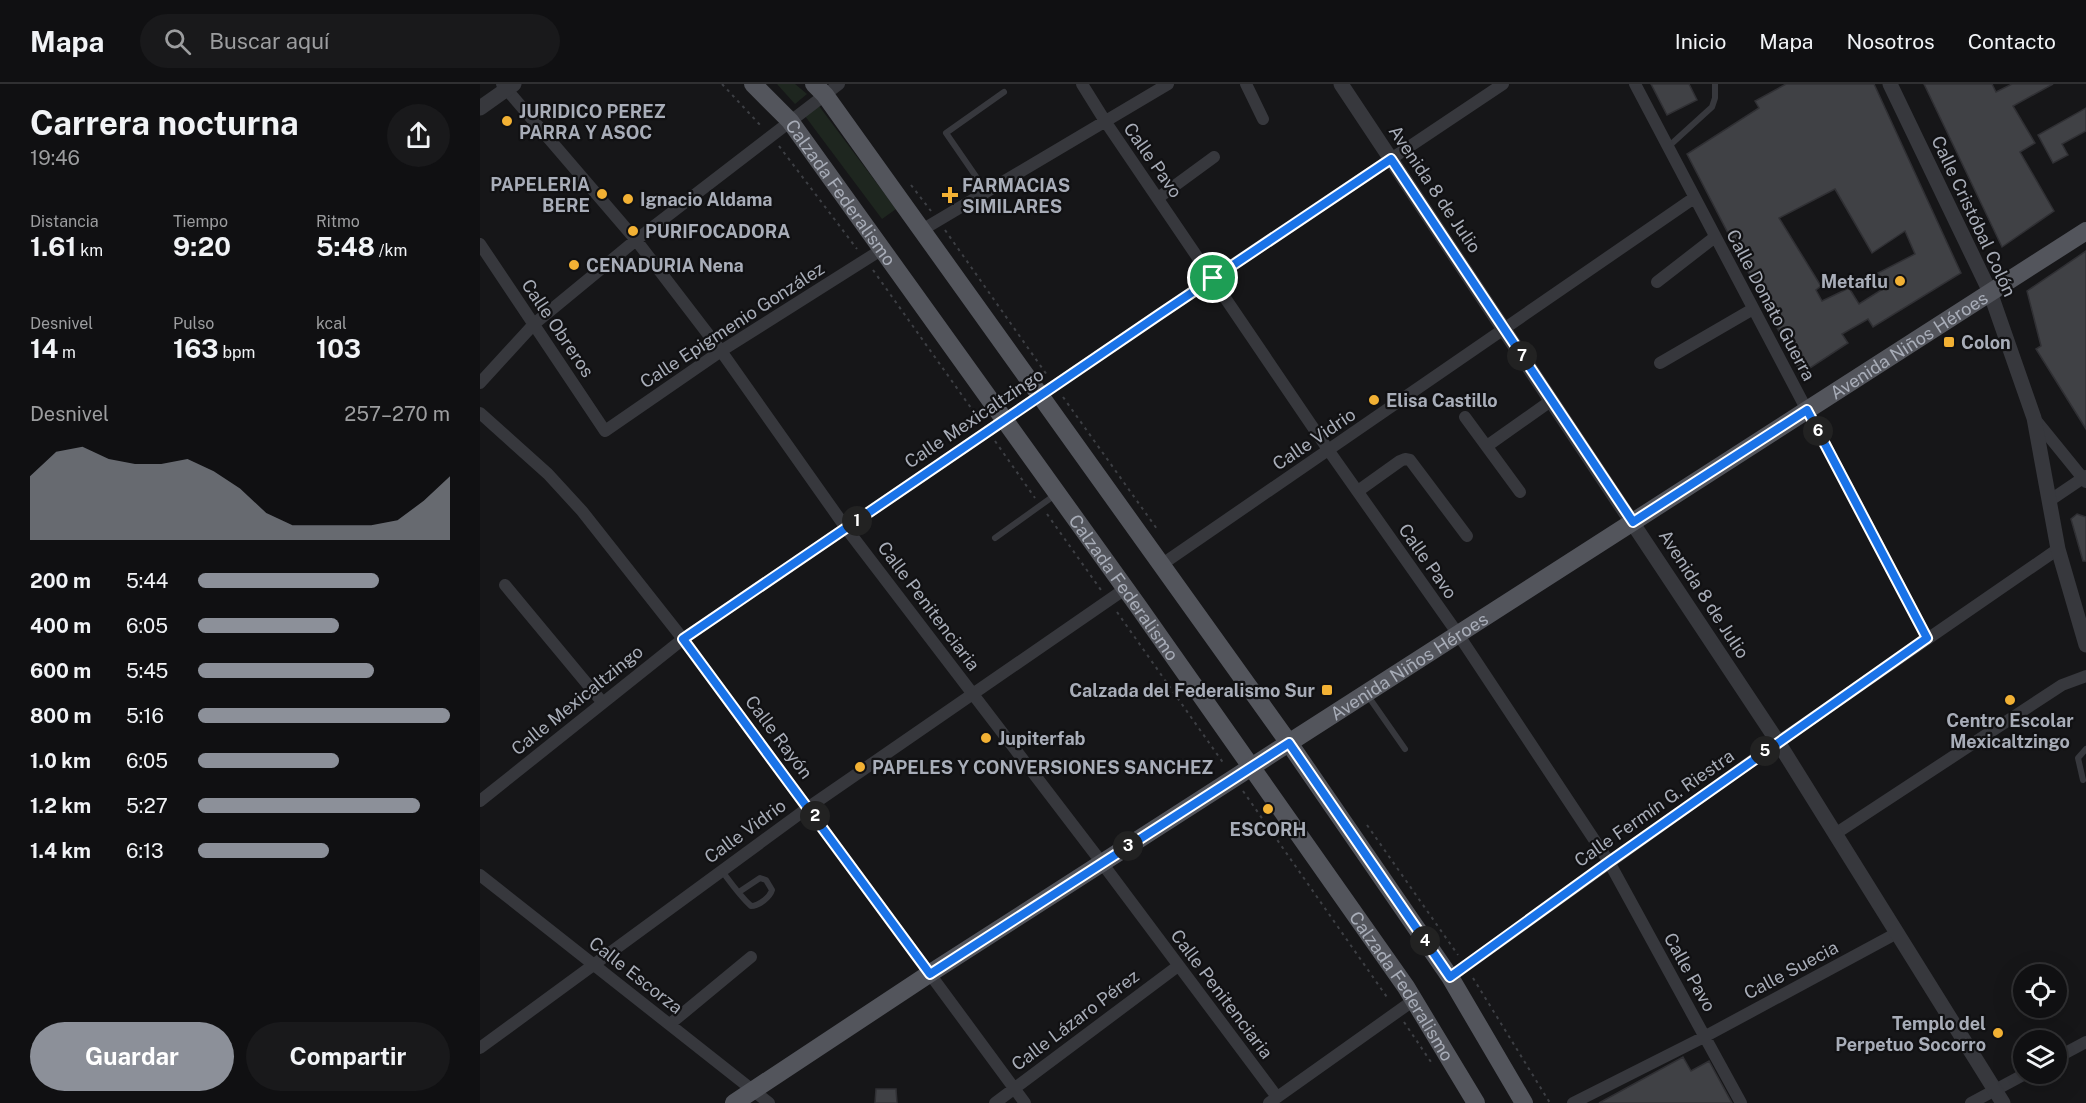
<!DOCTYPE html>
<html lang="es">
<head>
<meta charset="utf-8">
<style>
  :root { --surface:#101012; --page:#19191b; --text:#f1f3f6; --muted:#9c9d9f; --line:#303032; --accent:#8c9099 }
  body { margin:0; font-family:"Public Sans",sans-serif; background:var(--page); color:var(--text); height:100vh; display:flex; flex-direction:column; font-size:22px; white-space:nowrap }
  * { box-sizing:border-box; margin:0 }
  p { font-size:20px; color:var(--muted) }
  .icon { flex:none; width:33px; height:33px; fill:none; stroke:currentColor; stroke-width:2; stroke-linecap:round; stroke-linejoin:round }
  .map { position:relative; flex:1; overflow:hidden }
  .sheet { display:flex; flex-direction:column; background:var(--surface); width:480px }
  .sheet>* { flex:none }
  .fabs { position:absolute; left:1533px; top:880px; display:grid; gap:12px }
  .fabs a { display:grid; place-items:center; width:54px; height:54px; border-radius:50%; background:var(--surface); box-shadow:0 6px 24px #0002,0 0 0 2px var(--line); font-size:30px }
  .pin { position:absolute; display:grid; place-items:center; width:51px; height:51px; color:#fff; margin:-26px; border:3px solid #fff; border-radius:50%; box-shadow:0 2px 6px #0007 }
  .km { position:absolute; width:30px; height:30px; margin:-15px; border-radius:50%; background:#222; color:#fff; font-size:16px; line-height:30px; text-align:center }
  .round { display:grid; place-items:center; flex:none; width:63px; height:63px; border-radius:32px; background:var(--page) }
  .overview { display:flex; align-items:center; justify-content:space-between; height:102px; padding:0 30px }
  h1 { font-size:33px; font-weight:700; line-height:45px }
  .stats { display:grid; grid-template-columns:repeat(3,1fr); gap:9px; height:102px; padding:6px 30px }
  .stats div { display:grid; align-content:center }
  .stats b { font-size:26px; font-weight:700 }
  .stats small { font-size:16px; font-weight:400 }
  .stats p { font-size:16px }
  .chart { height:168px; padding:12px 30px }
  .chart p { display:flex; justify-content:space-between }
  .chart svg { width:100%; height:108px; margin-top:6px; fill:var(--accent); opacity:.7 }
  .action { display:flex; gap:12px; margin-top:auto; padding:12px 30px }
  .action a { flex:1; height:69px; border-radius:36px; background:var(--accent); color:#fff; font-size:24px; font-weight:700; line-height:69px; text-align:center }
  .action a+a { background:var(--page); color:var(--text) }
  ul { padding:0 30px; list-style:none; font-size:20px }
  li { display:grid; grid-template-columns:96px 72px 1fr; align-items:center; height:45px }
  li i { height:15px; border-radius:8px; background:var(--accent) }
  header { display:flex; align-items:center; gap:36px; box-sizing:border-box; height:84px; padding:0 30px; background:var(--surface); border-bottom:2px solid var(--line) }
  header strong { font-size:28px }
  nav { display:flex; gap:33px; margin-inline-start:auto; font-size:21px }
  .search { width:420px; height:54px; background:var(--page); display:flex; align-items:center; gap:15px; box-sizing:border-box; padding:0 21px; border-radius:33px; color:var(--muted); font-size:22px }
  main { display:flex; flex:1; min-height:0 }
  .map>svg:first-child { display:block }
</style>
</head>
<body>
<header>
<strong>Mapa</strong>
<div class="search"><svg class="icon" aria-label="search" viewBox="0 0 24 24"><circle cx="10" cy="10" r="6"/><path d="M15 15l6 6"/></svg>Buscar aquí</div>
<nav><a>Inicio</a><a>Mapa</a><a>Nosotros</a><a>Contacto</a></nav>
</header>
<main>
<section class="sheet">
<div class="overview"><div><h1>Carrera nocturna</h1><p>19:46</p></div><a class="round"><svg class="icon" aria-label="share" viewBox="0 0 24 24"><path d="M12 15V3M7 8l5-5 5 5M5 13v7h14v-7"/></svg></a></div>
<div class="stats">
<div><p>Distancia</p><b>1.61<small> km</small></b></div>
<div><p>Tiempo</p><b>9:20</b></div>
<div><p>Ritmo</p><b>5:48<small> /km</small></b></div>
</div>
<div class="stats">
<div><p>Desnivel</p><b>14<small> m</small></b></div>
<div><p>Pulso</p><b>163<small> bpm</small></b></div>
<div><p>kcal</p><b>103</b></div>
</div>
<div class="chart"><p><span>Desnivel</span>257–270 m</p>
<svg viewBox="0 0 160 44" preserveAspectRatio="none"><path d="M0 44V18L10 8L20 6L30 11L40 13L50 13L60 11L70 16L80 23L90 33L100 38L110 38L120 38L130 38L140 36L150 28L160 18V44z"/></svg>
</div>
<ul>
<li><b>200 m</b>5:44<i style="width:72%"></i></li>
<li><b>400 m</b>6:05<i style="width:56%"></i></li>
<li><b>600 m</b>5:45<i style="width:70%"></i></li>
<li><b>800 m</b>5:16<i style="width:100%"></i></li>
<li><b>1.0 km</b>6:05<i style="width:56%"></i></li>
<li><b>1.2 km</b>5:27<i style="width:88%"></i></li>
<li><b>1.4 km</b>6:13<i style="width:52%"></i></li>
</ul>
<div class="action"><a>Guardar</a><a>Compartir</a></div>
</section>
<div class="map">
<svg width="1606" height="1019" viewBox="0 0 1606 1019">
  <rect width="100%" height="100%" fill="#161618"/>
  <!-- green -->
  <path fill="#1e261f" d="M 297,0 L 315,0 L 327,10 L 315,20 Z
    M 339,22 L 416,125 L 402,135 L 325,32 Z"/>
  <!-- building -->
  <path fill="#404145" stroke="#303034" stroke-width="1.5" fill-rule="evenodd" d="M 1171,0 L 1209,0 L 1217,16 L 1187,31 Z
    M 1306,0 L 1394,0 L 1481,189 L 1393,243 L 1388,235 L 1362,250 L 1368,259 L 1321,290 L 1207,70 L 1279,24 L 1275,17 ZM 1355,105 L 1392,169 L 1425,147 L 1435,170 L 1398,189 L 1406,203 L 1379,220 L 1369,204 L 1342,217 L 1336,206 L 1341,202 L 1299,134 Z
    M 1444,0 L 1512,0 L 1516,8 L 1532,0 L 1573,0 L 1533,22 L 1555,59 L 1540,68 L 1574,127 L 1522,163 Z
    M 1606,24 L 1606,47 L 1582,60 L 1588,71 L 1573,79 L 1558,51 Z
    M 1606,167 L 1606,345 L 1556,265 L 1561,262 L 1547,207 Z
    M 1597,430 L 1606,433 L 1606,477 L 1603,477 L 1591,435 Z
    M 1203,973 L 1211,987 L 1229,977 L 1252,1019 L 1119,1019 Z
    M 396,1005 L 416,1005 L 417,1019 L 395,1019 Z"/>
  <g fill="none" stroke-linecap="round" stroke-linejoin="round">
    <!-- path -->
    <path stroke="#3d3f44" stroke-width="2" stroke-dasharray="3 4.5" stroke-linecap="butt" d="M 242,0 L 281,42
      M 299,62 L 377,165
      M 431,101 L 451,127
      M 465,146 L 567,291
      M 393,186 L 501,338
      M 583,313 L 677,445
      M 515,357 L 555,414
      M 567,430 L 621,506
      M 637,528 L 744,680
      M 763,707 L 909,916
      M 887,741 L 978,871
      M 993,894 L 1070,1019
      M 924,938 L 953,981"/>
    <!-- service -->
    <path stroke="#37383d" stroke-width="6" d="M 1188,63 L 1232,23 L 1235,14 L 1235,0
      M 506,107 L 466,49 L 524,8
      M 515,454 L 575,411
      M 888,612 L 925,665
      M 1603,696 L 1598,674 L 1606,665
      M 242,787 C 251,799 260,812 271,822 C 279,822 290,813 292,806 L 286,796 L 280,794 L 259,808"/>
    <!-- minor -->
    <path stroke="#37383d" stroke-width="12" d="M 22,0 L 156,156 L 241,267 L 366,444 L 622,779 L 797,1013
      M 602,0 L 625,37 L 849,367 L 978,550 L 1129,778 L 1261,1019
      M 766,0 L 783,35
      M 1155,0 L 1447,554
      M 678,114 L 734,73
      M 442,146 L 688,0
      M 0,160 L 125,347 L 241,267 L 401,166
      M 1177,198 L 1235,153
      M 1180,279 L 1273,225
      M 0,299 L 54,240 L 156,156 L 359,0
      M 0,329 L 68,390 L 102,427 L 203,555 L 545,1019
      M 985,333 L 1040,408
      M 1554,334 L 1606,398
      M 1007,362 L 1072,316
      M 878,407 L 920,377 L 925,375 L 930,376 L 987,452
      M 1569,417 L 1606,392
      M 681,481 L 1214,114
      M 25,501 L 123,619
      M 0,717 L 203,555 L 733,194 L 1023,0
      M 1355,750 L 1582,601 L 1606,592
      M 0,791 L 289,1019
      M 970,893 L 1298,658 L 1578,465
      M 190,940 L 271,873
      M 0,964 L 329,723 L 645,505
      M 1576,974 L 1606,958
      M 515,1019 L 698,882
      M 789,1019 L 934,916
      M 1093,1019 L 1224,953 L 1417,849
      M 1491,1019 L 1545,990"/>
    <!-- tertiary -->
    <path stroke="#37383d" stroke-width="15" d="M 861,0 L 1298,658 L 1523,1019
      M 1410,0 L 1510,208 L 1554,334 L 1578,465 L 1606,561
      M 0,24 L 34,0"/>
    <!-- primary -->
    <g stroke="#53555c" stroke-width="18">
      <path id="s1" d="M 273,0 L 310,37 L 658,522 L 926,903 L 996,1019"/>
      <path d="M 334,0 L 345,11 L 809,659 L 970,893 L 1044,1019"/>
      <path id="s2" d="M 254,1019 L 449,890 L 1606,147"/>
    </g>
  </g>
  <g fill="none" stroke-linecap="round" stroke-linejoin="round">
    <!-- route casing -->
    <g stroke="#fff" stroke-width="12">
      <path id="route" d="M 911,75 L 1153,438 L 1327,326 L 1447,554 L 1129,778 L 970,893 L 809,659 L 450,890 L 203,555 L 680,230 Z"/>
    </g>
    <!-- route -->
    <use href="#route" stroke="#1a73e8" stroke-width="8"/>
  </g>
  <!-- markers -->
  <g fill="#f2b134" stroke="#111113" stroke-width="2">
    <circle cx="27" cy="37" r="6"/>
    <circle cx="122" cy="110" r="6"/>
    <path d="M467 102h6v6h6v6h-6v6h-6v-6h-6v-6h6z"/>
    <circle cx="148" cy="115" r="6"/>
    <circle cx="153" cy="147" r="6"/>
    <circle cx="94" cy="181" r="6"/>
    <circle cx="1420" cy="197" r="6"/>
    <rect x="1463" y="252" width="12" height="12" rx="3"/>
    <circle cx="894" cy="316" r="6"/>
    <rect x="841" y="600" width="12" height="12" rx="3"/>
    <circle cx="1530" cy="616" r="6"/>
    <circle cx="506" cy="654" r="6"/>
    <circle cx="380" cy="683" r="6"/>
    <circle cx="788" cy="725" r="6"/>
    <circle cx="1518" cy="949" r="6"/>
  </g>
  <g text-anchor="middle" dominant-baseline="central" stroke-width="4.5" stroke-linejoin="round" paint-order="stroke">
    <!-- poi labels -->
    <g font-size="18" font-weight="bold" fill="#a8adb8" stroke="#111113" text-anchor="start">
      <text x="39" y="27">JURIDICO PEREZ<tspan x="39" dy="21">PARRA Y ASOC</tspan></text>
      <text x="110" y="100" text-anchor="end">PAPELERIA<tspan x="110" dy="21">BERE</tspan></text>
      <text x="482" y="101">FARMACIAS<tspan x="482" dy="21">SIMILARES</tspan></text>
      <text x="160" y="115">Ignacio Aldama</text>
      <text x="165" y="147">PURIFOCADORA</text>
      <text x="106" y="181">CENADURIA Nena</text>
      <text x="1408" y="197" text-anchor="end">Metaflu</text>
      <text x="1481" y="258">Colon</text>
      <text x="906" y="316">Elisa Castillo</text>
      <text x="835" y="606" text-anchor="end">Calzada del Federalismo Sur</text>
      <text x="1530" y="636" text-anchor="middle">Centro Escolar<tspan x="1530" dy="21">Mexicaltzingo</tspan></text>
      <text x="518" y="654">Jupiterfab</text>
      <text x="392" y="683">PAPELES Y CONVERSIONES SANCHEZ</text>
      <text x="788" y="745" text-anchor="middle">ESCORH</text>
      <text x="1506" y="939" text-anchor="end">Templo del<tspan x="1506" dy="21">Perpetuo Socorro</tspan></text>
    </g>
    <!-- street labels -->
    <g font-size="18" fill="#a8adb8" stroke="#111113">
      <text transform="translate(673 76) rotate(55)">Calle Pavo</text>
      <text transform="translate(955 105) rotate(56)">Avenida 8 de Julio</text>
      <text stroke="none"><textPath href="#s1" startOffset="140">Calzada Federalismo</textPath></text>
      <text transform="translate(1494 132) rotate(65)">Calle Cristóbal Colón</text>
      <text transform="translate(1291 221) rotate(62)">Calle Donato Guerra</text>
      <text transform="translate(252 241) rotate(-33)">Calle Epigmenio González</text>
      <text transform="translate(78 244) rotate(56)">Calle Obreros</text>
      <text stroke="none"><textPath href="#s2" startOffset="1398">Avenida Niños Héroes</textPath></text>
      <text transform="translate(494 334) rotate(-34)">Calle Mexicaltzingo</text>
      <text transform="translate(834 355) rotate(-34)">Calle Vidrio</text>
      <text transform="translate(948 477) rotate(55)">Calle Pavo</text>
      <text stroke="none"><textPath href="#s1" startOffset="626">Calzada Federalismo</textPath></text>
      <text transform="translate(1224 510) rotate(57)">Avenida 8 de Julio</text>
      <text transform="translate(449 522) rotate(53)">Calle Penitenciaria</text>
      <text stroke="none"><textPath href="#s2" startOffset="804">Avenida Niños Héroes</textPath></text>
      <text transform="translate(97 616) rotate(-39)">Calle Mexicaltzingo</text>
      <text transform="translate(299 653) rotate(53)">Calle Rayón</text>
      <text transform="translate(1174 724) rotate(-35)">Calle Fermín G. Riestra</text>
      <text transform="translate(265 747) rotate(-36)">Calle Vidrio</text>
      <text transform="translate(1311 886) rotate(-28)">Calle Suecia</text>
      <text transform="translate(1210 888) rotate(61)">Calle Pavo</text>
      <text transform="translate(156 891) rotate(38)">Calle Escorza</text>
      <text stroke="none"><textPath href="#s1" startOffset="1112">Calzada Federalismo</textPath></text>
      <text transform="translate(742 910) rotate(53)">Calle Penitenciaria</text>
      <text transform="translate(595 936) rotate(-37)">Calle Lázaro Pérez</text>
    </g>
  </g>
</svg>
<div class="fabs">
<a><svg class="icon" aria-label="locate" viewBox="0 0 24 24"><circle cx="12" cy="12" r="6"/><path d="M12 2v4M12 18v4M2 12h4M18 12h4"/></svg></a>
<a><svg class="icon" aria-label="layers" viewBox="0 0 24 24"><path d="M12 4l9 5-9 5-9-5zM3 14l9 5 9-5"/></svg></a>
</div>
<div class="pin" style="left:733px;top:194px;background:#1e9e55"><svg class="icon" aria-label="arrive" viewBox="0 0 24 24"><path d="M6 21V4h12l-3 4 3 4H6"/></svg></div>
<b class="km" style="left:377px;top:437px">1</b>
<b class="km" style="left:335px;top:732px">2</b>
<b class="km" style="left:648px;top:762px">3</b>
<b class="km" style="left:945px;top:857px">4</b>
<b class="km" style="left:1285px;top:667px">5</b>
<b class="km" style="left:1338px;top:347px">6</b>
<b class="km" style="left:1042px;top:272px">7</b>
</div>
</main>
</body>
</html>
